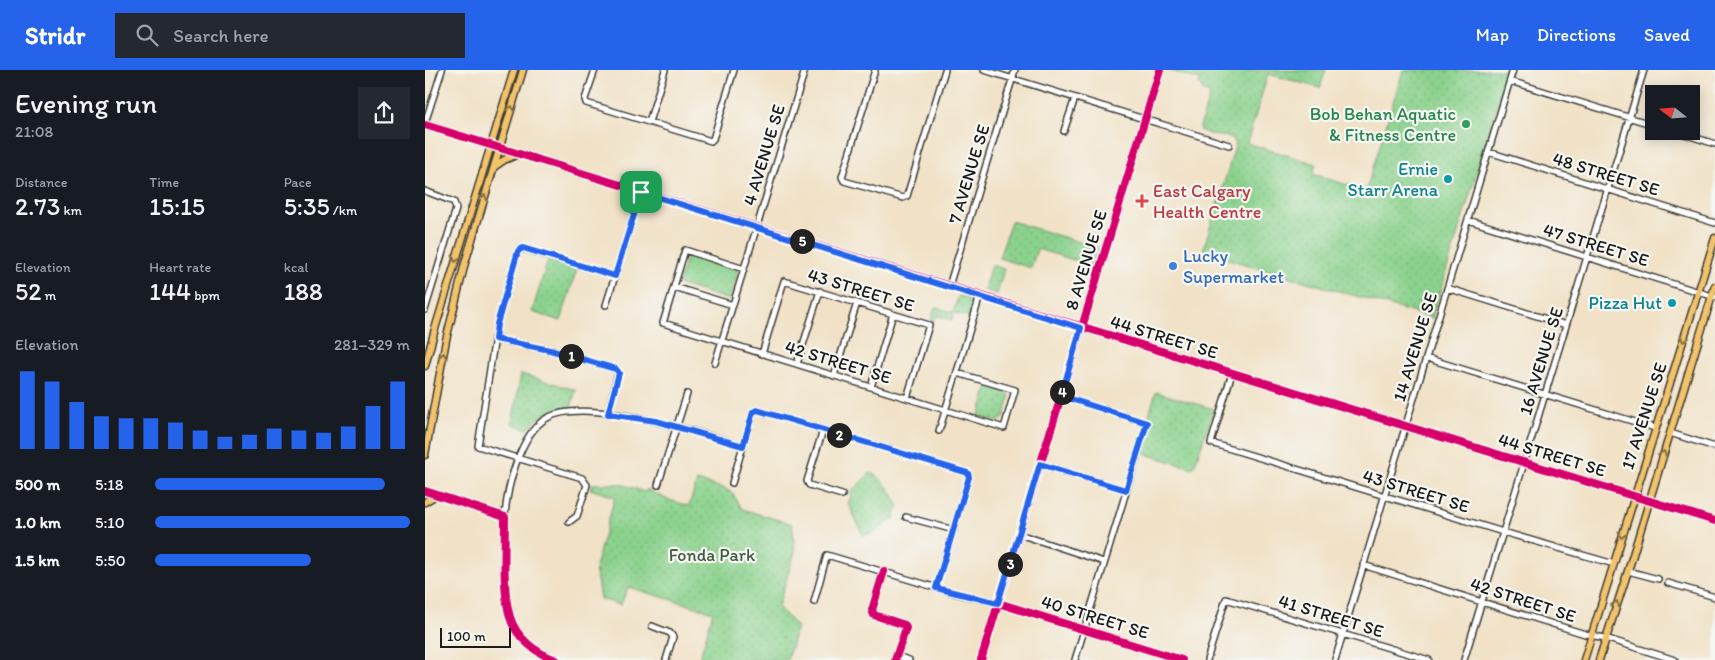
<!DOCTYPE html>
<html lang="en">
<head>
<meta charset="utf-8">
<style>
  :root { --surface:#171b24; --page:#242831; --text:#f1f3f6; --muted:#9ea1a6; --accent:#2563eb }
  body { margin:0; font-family:Itim,sans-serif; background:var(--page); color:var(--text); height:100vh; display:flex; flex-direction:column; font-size:19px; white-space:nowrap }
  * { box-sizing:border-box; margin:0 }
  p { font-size:16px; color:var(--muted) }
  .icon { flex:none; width:28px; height:28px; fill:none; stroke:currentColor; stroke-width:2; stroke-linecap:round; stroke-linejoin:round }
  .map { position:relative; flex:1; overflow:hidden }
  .panel { display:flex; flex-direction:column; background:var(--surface); width:425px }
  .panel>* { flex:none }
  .needle { width:32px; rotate:287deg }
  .tools { position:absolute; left:1220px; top:15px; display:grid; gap:10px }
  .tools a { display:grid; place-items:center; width:55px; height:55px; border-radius:0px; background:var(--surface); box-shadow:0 2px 12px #0003; font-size:25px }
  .scale { position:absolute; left:15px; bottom:12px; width:71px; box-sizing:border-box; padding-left:5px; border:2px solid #1c1c1c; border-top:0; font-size:14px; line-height:18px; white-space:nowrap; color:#1c1c1c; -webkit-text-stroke:4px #f6f6f2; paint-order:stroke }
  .pin { position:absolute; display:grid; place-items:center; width:42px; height:42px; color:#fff; margin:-21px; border-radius:10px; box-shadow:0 2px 8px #0006 }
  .km { position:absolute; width:25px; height:25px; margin:-12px; border-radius:50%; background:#222; color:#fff; font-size:14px; line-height:25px; text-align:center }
  .round { display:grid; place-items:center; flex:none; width:52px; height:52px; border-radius:0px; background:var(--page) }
  .head { display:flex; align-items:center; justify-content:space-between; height:85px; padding:0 15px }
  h1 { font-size:28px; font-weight:600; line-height:38px }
  .stats { display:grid; grid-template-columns:repeat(3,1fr); gap:8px; height:85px; padding:5px 15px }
  .stats div { display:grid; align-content:center }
  .stats b { font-size:25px; font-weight:600 }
  .stats small { font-size:14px; font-weight:400 }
  .stats p { font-size:14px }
  .chart { height:140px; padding:10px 15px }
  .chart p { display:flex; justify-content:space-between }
  .chart svg { width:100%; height:90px; margin-top:5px; stroke:var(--accent); stroke-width:6 }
  ul { padding:0 15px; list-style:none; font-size:16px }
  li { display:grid; grid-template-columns:80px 60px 1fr; align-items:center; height:38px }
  li i { height:12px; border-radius:6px; background:var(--accent) }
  header { display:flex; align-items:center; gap:30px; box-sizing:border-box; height:70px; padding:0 25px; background:var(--accent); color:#fff }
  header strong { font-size:24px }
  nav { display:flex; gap:28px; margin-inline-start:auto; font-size:18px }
  .search { width:350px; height:45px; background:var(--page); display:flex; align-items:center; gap:12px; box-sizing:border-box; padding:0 18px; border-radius:0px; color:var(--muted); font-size:19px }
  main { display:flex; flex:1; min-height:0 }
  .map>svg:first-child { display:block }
</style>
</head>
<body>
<header>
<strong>Stridr</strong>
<div class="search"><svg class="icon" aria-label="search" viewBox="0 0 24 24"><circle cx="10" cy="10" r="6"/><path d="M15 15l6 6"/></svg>Search here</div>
<nav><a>Map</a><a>Directions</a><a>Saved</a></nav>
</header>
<main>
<section class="panel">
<div class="head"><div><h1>Evening run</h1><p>21:08</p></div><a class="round"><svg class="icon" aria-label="share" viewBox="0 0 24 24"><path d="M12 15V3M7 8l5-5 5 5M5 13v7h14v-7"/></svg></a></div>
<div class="stats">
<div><p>Distance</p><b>2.73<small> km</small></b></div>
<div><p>Time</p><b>15:15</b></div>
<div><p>Pace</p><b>5:35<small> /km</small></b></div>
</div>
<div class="stats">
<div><p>Elevation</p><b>52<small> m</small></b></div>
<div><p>Heart rate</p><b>144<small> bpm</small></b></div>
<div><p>kcal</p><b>188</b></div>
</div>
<div class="chart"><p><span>Elevation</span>281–329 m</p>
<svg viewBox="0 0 160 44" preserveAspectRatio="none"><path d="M5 44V6M15 44V11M25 44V21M35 44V28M45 44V29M55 44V29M65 44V31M75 44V35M85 44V38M95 44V37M105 44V34M115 44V35M125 44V36M135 44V33M145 44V23M155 44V11"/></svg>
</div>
<ul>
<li><b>500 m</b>5:18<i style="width:90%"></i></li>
<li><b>1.0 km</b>5:10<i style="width:100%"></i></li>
<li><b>1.5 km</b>5:50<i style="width:61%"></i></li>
</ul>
</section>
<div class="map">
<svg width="1290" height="590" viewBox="0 0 1290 590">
  <defs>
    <pattern id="park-dots" width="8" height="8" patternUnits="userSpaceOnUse" patternTransform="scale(1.25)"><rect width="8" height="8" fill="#8bd28d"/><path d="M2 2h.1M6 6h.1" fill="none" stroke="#77b479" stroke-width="1.8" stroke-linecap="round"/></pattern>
  </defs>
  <rect width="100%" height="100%" fill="#f6f6f2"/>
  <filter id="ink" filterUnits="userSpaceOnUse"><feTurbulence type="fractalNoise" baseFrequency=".02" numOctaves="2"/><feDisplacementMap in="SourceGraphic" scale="10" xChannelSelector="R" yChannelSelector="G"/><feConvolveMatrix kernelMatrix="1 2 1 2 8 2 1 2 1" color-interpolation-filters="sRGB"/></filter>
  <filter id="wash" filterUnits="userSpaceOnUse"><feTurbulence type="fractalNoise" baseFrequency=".0096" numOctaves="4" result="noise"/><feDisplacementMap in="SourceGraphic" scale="20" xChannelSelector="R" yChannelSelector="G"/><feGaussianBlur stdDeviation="1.12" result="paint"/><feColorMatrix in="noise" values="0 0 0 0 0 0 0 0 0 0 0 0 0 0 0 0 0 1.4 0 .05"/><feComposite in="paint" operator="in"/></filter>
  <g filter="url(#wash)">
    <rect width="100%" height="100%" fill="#f1e2c7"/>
    <!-- park -->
    <path fill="url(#park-dots)" stroke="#547754" d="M 743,0 L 901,0 L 895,18 L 843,4 L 822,73 L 891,94 L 888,104 L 941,121 L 978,0 L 1083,0 L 1007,248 L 782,183 L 778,180 L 810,77 C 809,66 804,67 795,66 C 788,66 780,62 774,60 L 785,24 L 779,22 L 774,14 L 775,10 Z
      M 586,151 L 674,178 L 669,196 L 612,179 L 606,198 L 574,188 Z
      M 265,186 L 313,200 L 305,230 L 255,215 L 254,211 L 261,189 Z
      M 123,190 L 152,198 L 136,251 L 107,242 Z
      M 566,195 L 579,199 L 572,224 L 559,220 Z
      M 534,225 L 547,231 L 548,235 L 544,247 L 529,243 L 527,250 L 513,246 L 507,252 L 506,250 L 510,237 L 528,242 Z
      M 96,304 L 151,320 L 146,337 C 129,337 113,346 103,359 L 87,354 Z
      M 563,316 C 570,318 583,319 585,327 L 579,348 L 572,352 L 554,346 Z
      M 731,322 L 789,339 L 769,397 L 766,398 L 717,383 L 725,356 L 726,352 L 723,348 Z
      M 445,403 C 461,409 466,423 474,437 L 470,443 L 470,448 L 447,463 L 438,465 L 423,433 L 426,427 L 425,423 Z
      M 272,411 L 301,419 L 308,424 L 317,439 L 367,454 L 370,481 L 353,537 L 372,557 L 362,590 L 274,590 L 288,542 L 203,517 L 196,535 L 175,529 L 170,497 L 190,427 L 165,419 L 167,414 L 196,414 L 220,422 L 222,419 L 241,429 L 264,436 Z"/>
  </g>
  <g filter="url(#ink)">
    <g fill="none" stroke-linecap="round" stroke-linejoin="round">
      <!-- minor casing -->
      <g stroke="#3c3a36" stroke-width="8">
        <path id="minor" d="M 170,0 L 160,29 L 161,33 L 286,71 L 288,69 L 309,0
          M 450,0 L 417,107 L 419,111 L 478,128 L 482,126 L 520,0
          M 559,0 L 804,75
          M 1085,11 L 1229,55
          M 224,52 L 240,0
          M 0,53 L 17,0
          M 0,55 L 1290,451
          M 639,61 L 650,28
          M 1250,61 L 1290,74
          M 1064,82 L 1290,153
          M 0,121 L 29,132 L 31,139 L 0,240
          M 1043,150 L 1290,227
          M 319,199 L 260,180 L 238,253 L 579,358 L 590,320 L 532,303
          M 524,216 L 590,0
          M 249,217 L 308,235
          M 1022,218 L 1141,255
          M 181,235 L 190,206
          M 69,269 L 125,280 L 191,299 L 193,303 L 183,344
          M 337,284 L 359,211 L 504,255 L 482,328
          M 1001,288 L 1230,358
          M 290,293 L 380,0
          M 372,294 L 395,221
          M 807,303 L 786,373 L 1078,462 L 1189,494
          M 409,306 L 432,233
          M 446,317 L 468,244
          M 636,326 L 722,353 L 650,590
          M 398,360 L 382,411 L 384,415 L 417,425
          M 514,361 L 555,226
          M 1245,363 L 1290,377
          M 615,394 L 701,420
          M 307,413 L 318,376
          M 233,415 L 262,324
          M 0,421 L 80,447
          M 481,447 L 529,460
          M 144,452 L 152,446 L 162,415 L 157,408 L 53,376 L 72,254 L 93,181 L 99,179 L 190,206 L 216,122
          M 594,464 L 679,492
          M 938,495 L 1160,564 L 1180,568 L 1250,590
          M 459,501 L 447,540 L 449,545 L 480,555 L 481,558 L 470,590
          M 1203,501 L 1233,509
          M 1243,513 L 1290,527
          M 389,532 L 402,485 L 529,523 L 573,533 L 757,590
          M 227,556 L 245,563 L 248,567 L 241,590
          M 471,586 L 484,590
          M 131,590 C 111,583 92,568 85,548 C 79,532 81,512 80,495 C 80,479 79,462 80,446 C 82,417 95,363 122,348 C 161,326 276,363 318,376 L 328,342 L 332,340 L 543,403 L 544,407 L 511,518
          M 556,590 L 735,0
          M 782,590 L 801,529 L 1004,590
          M 910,590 L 1088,0
          M 1039,590 L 1219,0"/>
      </g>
      <!-- major casing -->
      <g stroke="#3c3a36" stroke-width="9">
        <path id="major" d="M 69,97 L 79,90 L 93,84
          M 0,296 L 10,259 L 89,0
          M 0,385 L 21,270 L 40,193 L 98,0
          M 0,432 L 11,425
          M 1159,590 L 1290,168
          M 1174,590 L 1203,501 L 1290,216"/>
      </g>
      <!-- minor -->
      <use href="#minor" stroke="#fff" stroke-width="5"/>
      <!-- major -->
      <use href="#major" stroke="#f2c36a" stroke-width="6"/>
      <!-- cycleway casing -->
      <g stroke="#f6f6f2" stroke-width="11">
        <path id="cycleway" d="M 0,55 L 1290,451
          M 0,421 L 80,447 C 80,475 77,521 85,547 C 91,568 111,583 131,590
          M 459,501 L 447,540 L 449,545 L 480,555 L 481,558 L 470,590
          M 573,533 L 757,590
          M 556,590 L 735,0"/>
      </g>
      <!-- cycleway -->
      <use href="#cycleway" stroke="#d6006c" stroke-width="8"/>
    </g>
    <!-- one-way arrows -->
    <defs><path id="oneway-chevron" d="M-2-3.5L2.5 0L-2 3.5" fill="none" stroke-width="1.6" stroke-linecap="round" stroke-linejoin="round" transform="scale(1.25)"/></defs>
    <g stroke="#877043">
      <use href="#oneway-chevron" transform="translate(86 39) rotate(-73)"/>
      <use href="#oneway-chevron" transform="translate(59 128) rotate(-73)"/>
      <use href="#oneway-chevron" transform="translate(31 189) rotate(107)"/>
      <use href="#oneway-chevron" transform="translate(1259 269) rotate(107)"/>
      <use href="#oneway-chevron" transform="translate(18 286) rotate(-78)"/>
      <use href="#oneway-chevron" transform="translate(1238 384) rotate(-73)"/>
      <use href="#oneway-chevron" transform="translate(1197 465) rotate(107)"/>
      <use href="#oneway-chevron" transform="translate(1191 534) rotate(-70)"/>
    </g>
  </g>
  <g fill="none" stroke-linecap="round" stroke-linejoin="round" filter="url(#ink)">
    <!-- route casing -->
    <g stroke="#fff" stroke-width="10">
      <path id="route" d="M 216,122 L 656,258 L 636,326 L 722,353 L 701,420 L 615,394 L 573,533 L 511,518 L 544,407 L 543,403 L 332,340 L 328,342 L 318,376 L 231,351 L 183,344 L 194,303 L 191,299 L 125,280 L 70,269 L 72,254 L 93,181 L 98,178 L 190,206 Z"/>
    </g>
    <!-- route -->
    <use href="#route" stroke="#2563eb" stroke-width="6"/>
  </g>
  <!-- markers -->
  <circle fill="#2e9e5b" stroke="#f6f6f2" stroke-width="2" cx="1041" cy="54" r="5"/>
  <g fill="#0f9aa8" stroke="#f6f6f2" stroke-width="2">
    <circle cx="1023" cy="109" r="5"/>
    <circle cx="1247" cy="233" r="5"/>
  </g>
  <path fill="#e0444e" stroke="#f6f6f2" stroke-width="2" d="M714.5 123.5h5v5h5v5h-5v5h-5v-5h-5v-5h5z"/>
  <circle fill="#3f7fe0" stroke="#f6f6f2" stroke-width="2" cx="748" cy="196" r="5"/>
  <g text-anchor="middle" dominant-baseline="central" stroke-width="4.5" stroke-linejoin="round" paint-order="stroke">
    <!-- leisure labels -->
    <g font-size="18" fill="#27864d" stroke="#f6f6f2" text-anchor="end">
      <text x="1031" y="44">Bob Behan Aquatic<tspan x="1031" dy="21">&amp; Fitness Centre</tspan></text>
    </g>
    <!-- street labels -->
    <g font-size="18" fill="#1c1c1c" stroke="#f6f6f2">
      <text transform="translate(339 85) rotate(-73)">4 AVENUE SE</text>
      <text transform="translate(544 104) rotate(-73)">7 AVENUE SE</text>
      <text transform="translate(1181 104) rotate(17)">48 STREET SE</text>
      <text transform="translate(1171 175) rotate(17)">47 STREET SE</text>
      <text transform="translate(661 190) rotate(-73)">8 AVENUE SE</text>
      <text transform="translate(436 220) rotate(17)">43 STREET SE</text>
      <text transform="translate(739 267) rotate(17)">44 STREET SE</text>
      <text transform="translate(990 277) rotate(-73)">14 AVENUE SE</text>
      <text transform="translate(1116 291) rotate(-73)">16 AVENUE SE</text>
      <text transform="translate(413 292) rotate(17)">42 STREET SE</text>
      <text transform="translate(1219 346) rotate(-72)">17 AVENUE SE</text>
      <text transform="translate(1127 385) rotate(17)">44 STREET SE</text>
      <text transform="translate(991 421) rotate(17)">43 STREET SE</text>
      <text transform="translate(1098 530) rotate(18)">42 STREET SE</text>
      <text transform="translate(906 546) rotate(17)">41 STREET SE</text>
      <text transform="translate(670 547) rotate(17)">40 STREET SE</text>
    </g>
    <!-- culture labels -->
    <g font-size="18" fill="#0d838f" stroke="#f6f6f2" text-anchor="end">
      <text x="1013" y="99">Ernie<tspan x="1013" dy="21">Starr Arena</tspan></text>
      <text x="1237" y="233">Pizza Hut</text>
    </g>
    <!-- health labels -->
    <g font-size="18" fill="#be3a42" stroke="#f6f6f2" text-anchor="start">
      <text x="728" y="121">East Calgary<tspan x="728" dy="21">Health Centre</tspan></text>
    </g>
    <!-- shop labels -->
    <g font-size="18" fill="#366cbe" stroke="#f6f6f2" text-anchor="start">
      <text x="758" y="186">Lucky<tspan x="758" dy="21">Supermarket</tspan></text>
    </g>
    <!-- park labels -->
    <g font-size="18" fill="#435c44" stroke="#f6f6f2">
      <text x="287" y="485">Fonda Park</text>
    </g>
  </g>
</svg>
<div class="tools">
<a><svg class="needle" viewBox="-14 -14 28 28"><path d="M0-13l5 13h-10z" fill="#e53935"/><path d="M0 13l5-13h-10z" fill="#9ea1a6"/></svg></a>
</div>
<div class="scale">100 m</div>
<div class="pin" style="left:216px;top:122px;background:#1e9e55"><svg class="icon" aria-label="arrive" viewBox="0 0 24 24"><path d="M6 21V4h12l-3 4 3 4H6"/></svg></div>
<b class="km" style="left:146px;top:286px">1</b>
<b class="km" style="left:414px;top:365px">2</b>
<b class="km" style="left:585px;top:494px">3</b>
<b class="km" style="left:637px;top:322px">4</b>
<b class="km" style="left:377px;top:171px">5</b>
</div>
</main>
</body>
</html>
